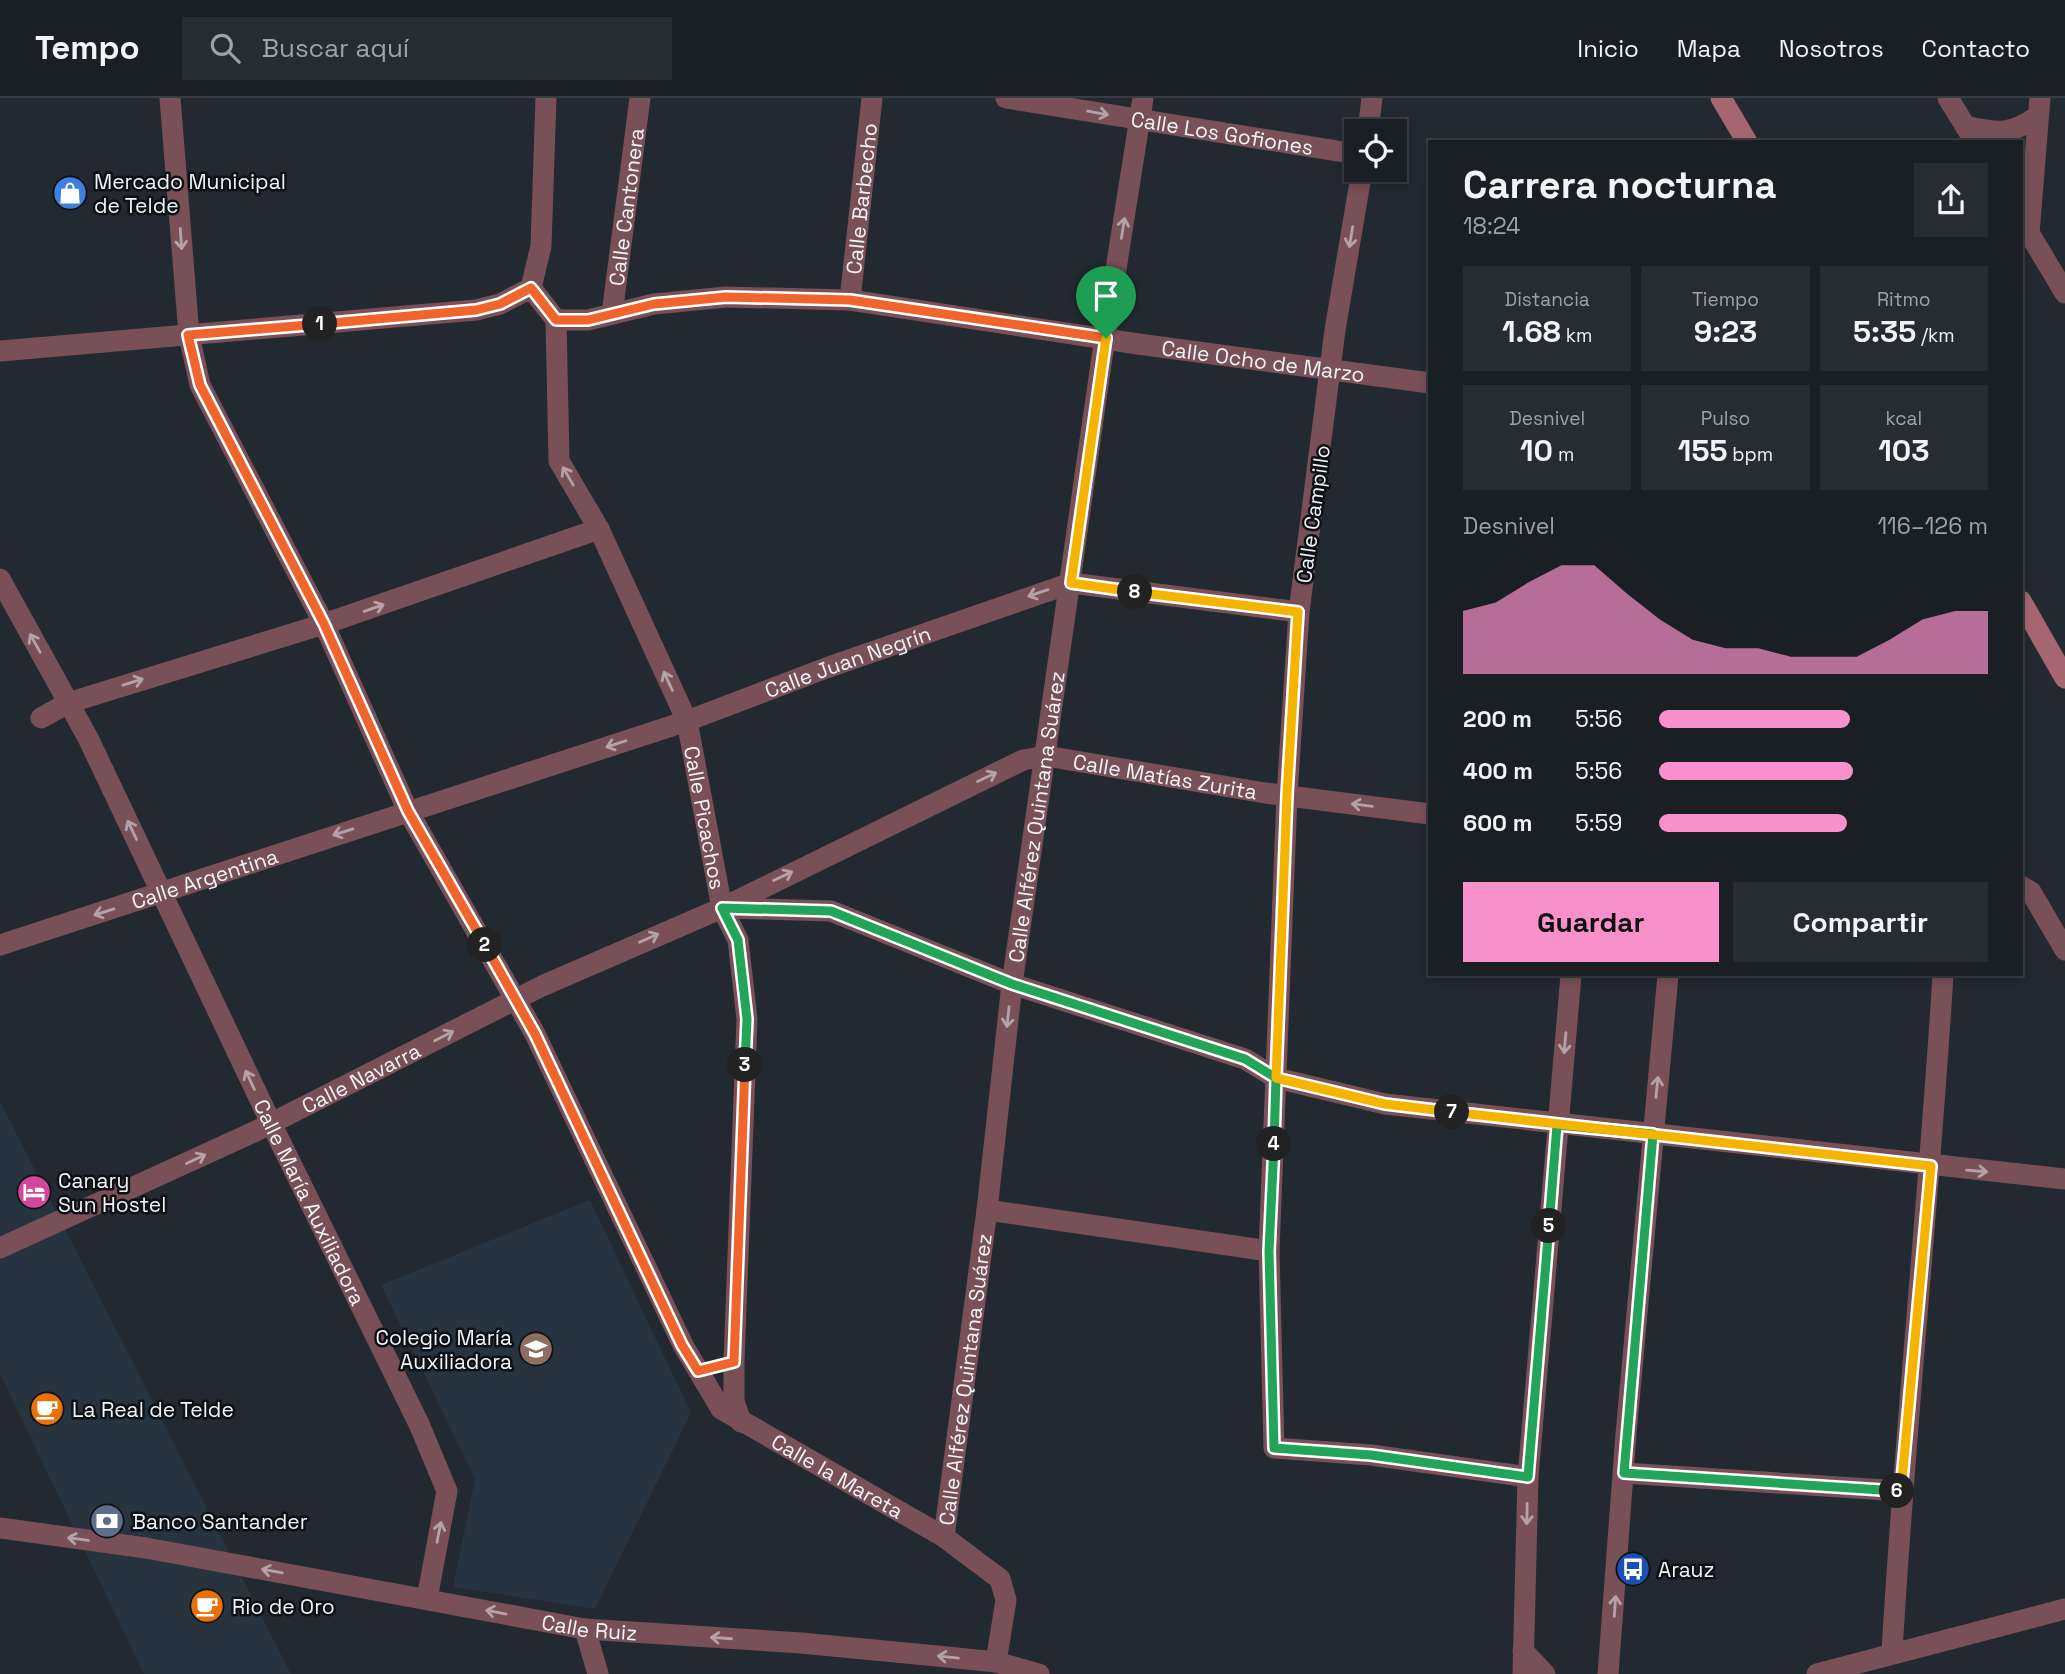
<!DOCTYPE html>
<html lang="es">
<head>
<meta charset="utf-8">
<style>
  :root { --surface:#1a1f24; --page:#272c31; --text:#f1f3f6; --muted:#9fa2a6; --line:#383d41; --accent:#f890cb }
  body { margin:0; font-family:"Space Grotesk",sans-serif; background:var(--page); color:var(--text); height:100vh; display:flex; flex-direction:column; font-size:26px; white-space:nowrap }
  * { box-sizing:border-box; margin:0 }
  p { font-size:23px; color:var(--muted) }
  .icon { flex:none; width:38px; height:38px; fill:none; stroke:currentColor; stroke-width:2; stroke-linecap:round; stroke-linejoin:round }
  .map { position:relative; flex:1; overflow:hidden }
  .sheet { position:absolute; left:1428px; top:42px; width:595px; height:836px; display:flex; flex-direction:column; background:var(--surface); border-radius:0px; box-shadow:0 4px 10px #0003,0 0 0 2px var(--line) }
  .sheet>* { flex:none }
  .controls { position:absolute; left:1344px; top:21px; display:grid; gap:14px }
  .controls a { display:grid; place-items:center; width:63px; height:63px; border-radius:0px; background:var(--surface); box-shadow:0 4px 10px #0003,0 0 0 2px var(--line); font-size:35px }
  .pin { position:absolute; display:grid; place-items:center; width:60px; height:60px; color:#fff; margin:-72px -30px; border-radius:50% 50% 50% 0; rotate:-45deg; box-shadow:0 0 7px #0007 }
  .pin .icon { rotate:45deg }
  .km { position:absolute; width:35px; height:35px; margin:-18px; border-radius:50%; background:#222; color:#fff; font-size:19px; line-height:35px; text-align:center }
  .round { display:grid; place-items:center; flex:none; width:74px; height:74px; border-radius:0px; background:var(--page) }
  .overview { display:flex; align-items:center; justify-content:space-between; height:119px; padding:0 35px }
  h1 { font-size:38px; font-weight:800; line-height:52px }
  .stats { display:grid; grid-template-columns:repeat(3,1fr); gap:10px; height:119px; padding:7px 35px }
  .stats div { display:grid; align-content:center; border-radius:0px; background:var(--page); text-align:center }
  .stats b { font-size:30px; font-weight:800 }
  .stats small { font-size:19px; font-weight:400 }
  .stats p { font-size:19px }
  .chart { height:196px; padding:14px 35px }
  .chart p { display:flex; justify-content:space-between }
  .chart svg { width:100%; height:126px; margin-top:7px; fill:var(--accent); opacity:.7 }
  .action { display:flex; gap:14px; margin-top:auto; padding:14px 35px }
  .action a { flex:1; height:80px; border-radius:0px; background:var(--accent); color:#111; font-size:28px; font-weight:800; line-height:80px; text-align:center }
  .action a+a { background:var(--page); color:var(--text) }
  ul { padding:0 35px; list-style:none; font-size:23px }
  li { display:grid; grid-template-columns:112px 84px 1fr; align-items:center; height:52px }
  li i { height:18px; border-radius:9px; background:var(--accent) }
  header { display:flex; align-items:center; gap:42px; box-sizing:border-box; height:98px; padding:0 35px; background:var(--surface); border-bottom:2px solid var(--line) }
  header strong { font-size:33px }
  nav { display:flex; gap:38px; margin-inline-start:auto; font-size:24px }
  .search { width:490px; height:63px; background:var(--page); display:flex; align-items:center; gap:18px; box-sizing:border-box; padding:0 24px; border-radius:0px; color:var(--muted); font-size:26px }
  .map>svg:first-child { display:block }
</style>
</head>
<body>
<header>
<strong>Tempo</strong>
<div class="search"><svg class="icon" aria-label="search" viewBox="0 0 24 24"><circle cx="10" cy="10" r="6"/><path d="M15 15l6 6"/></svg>Buscar aquí</div>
<nav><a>Inicio</a><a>Mapa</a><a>Nosotros</a><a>Contacto</a></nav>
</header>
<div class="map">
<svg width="2065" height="1576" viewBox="0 0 2065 1576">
  <rect width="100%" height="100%" fill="#222930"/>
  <!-- built -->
  <path fill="#27333e" d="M 0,1003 L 291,1576 L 144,1576 L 0,1276 Z
    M 590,1102 L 691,1315 L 595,1511 L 453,1489 L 475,1381 L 381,1187 Z"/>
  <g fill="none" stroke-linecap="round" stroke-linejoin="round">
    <!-- minor -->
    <g stroke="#795057" stroke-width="21">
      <path id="s1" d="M 170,0 L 189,237 L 200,287 L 324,526 L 408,713 L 535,936 L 683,1247 L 721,1311 L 944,1439 L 1000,1481 L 1006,1502 L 996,1564"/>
      <path id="s2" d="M 1006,0 L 1356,56"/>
      <path d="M 1948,0 L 1972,39"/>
      <path d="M 1965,28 C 1999,35 2009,38 2038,18"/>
      <path d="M 1368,33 L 1372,0"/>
      <path d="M 1362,72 L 1335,232 L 1299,514 L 1287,697 L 1269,1153 L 1274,1350 L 1371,1357 L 1528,1379"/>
      <path d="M 2023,125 L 2065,195"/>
      <path d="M 2029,135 L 2040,0"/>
      <path id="s3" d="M 531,190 L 556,222 L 559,363 L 599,431 L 687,623 L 722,810 L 738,842 L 747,921 L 734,1263 L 734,1303 L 741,1324"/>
      <path id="s4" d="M 850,202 L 872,0"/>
      <path id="s5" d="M 612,216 L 640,0"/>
      <path id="s6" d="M 556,222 L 588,222 L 654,206 L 726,199 L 850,202 L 1138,246 L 1430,285"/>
      <path id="s7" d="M 0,481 L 88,640 L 271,1025 L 419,1326 L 447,1393 L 427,1501"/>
      <path d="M 41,620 L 68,605 L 324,526 L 599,431"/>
      <path d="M 2021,788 L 2031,794 L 2065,852"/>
      <path d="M 725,810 L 831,813 L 1012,886 L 1245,961 L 1276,980 L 1385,1006 L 2065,1081"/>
      <path id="s8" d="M 0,847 L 687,623 L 826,570 L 1071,485 L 1299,514"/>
      <path d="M 987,1112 L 1269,1153"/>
      <path id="s9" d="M 0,1150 L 256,1033 L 542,888 L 722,810 L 1023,662 L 1046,658 L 1265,695 L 1430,716"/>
      <path d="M 1624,1375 L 1901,1393"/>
      <path id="s10" d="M 0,1430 L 146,1450 L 585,1531 L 801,1545 L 937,1558 L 996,1564 L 1039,1576"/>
      <path id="s11" d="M 944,1439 L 987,1112 L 1012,886 L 1101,266 L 1143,0"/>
      <path d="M 585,1531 L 598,1576"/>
      <path d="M 1523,1553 L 1545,1576"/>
      <path d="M 1892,1554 C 1905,1328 1929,1103 1943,877"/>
      <path d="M 1523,1576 L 1528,1379 L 1571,877"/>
      <path d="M 1608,1576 L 1626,1336 L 1668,877"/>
      <path d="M 1817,1576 L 2065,1511"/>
    </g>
    <!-- tertiary -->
    <path stroke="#795057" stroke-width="21" d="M 0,253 L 476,212 L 500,206 L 531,190 L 541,148 L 546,0"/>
    <!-- secondary -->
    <path stroke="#a56571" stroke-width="21" d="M 1721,0 L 1747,44
      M 2021,503 L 2065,580"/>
  </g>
  <!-- one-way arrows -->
  <defs><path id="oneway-shaft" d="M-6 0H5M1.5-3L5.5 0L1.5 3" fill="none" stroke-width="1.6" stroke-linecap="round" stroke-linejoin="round" transform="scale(1.75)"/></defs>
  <g stroke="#b5a2a8">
    <use href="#oneway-shaft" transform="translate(1098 15) rotate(10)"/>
    <use href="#oneway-shaft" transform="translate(1123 130) rotate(-81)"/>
    <use href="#oneway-shaft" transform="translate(1351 139) rotate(99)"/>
    <use href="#oneway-shaft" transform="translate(181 141) rotate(86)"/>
    <use href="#oneway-shaft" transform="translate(568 378) rotate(-120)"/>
    <use href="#oneway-shaft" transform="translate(1038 495) rotate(161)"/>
    <use href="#oneway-shaft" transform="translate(374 510) rotate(-19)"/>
    <use href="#oneway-shaft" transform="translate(35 545) rotate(-119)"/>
    <use href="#oneway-shaft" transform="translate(668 583) rotate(-115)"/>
    <use href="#oneway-shaft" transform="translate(133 584) rotate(-17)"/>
    <use href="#oneway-shaft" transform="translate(616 646) rotate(162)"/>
    <use href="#oneway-shaft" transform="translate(987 679) rotate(-26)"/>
    <use href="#oneway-shaft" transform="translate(1362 707) rotate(-173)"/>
    <use href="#oneway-shaft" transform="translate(132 732) rotate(-116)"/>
    <use href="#oneway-shaft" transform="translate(343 734) rotate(163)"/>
    <use href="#oneway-shaft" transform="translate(783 778) rotate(-26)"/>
    <use href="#oneway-shaft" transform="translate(104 814) rotate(163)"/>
    <use href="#oneway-shaft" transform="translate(649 840) rotate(-24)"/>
    <use href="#oneway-shaft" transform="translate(1008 919) rotate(96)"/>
    <use href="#oneway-shaft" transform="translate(444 938) rotate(-27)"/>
    <use href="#oneway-shaft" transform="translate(1565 945) rotate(95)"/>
    <use href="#oneway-shaft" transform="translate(250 982) rotate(-115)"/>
    <use href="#oneway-shaft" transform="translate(1657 989) rotate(-84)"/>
    <use href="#oneway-shaft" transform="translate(196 1061) rotate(-25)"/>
    <use href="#oneway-shaft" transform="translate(1977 1073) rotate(5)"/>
    <use href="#oneway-shaft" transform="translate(1527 1416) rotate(91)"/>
    <use href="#oneway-shaft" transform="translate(439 1434) rotate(-79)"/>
    <use href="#oneway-shaft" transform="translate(78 1441) rotate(-172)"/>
    <use href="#oneway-shaft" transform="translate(272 1473) rotate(-170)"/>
    <use href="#oneway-shaft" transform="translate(1615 1508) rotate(-86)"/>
    <use href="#oneway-shaft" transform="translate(496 1514) rotate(-169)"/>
    <use href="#oneway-shaft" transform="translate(721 1540) rotate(-176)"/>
    <use href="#oneway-shaft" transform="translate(948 1559) rotate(-174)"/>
  </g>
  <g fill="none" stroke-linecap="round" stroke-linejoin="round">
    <!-- split-1 casing -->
    <g stroke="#fff" stroke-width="14">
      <path id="split-1" d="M 320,226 L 476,212 L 500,206 L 531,190 L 556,222 L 588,222 L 654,206 L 726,199 L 850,202 L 1106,240"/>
    </g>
    <!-- split-2 casing -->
    <g stroke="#fff" stroke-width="14">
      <path id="split-2" d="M 320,226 L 188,237 L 200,287 L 324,526 L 408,713 L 485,847"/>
    </g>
    <!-- split-3 casing -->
    <g stroke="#fff" stroke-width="14">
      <path id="split-3" d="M 485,847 L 535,936 L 682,1247 L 698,1273 L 734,1264 L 745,967"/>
    </g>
    <!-- split-4 casing -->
    <g stroke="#fff" stroke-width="14">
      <path id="split-4" d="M 745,967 L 747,921 L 738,842 L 722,810 L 831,813 L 1012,886 L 1245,961 L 1276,980 L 1274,1046"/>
    </g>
    <!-- split-5 casing -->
    <g stroke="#fff" stroke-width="14">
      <path id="split-5" d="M 1274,1046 L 1269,1153 L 1274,1350 L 1371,1357 L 1528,1379 L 1549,1128"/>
    </g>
    <!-- split-6 casing -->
    <g stroke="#fff" stroke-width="14">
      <path id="split-6" d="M 1549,1128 L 1557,1027 L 1653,1036 L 1624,1375 L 1897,1393"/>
    </g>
    <!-- split-7 casing -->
    <g stroke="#fff" stroke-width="14">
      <path id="split-7" d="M 1452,1014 L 1931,1068 L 1901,1393 L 1897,1393"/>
    </g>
    <!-- split-8 casing -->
    <g stroke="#fff" stroke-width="14">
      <path id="split-8" d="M 1135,494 L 1298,514 L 1287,697 L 1276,980 L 1385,1006 L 1452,1014"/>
    </g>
    <!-- split-9 casing -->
    <g stroke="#fff" stroke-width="14">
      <path id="split-9" d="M 1106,240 L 1071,485 L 1135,494"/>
    </g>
    <!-- split-1 -->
    <use href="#split-1" stroke="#f0652b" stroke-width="9"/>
    <!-- split-2 -->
    <use href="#split-2" stroke="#f0652b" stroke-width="9"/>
    <!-- split-3 -->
    <use href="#split-3" stroke="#f0652b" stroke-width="9"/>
    <!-- split-4 -->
    <use href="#split-4" stroke="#22a559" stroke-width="9"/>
    <!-- split-5 -->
    <use href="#split-5" stroke="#22a559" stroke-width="9"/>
    <!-- split-6 -->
    <use href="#split-6" stroke="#22a559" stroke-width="9"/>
    <!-- split-7 -->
    <use href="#split-7" stroke="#f5b400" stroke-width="9"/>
    <!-- split-8 -->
    <use href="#split-8" stroke="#f5b400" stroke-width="9"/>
    <!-- split-9 -->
    <use href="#split-9" stroke="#f5b400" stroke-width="9"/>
  </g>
  <!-- icons -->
  <defs>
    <g id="shop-disc" transform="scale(1.75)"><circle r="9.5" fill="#3f7fe0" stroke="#0e1114"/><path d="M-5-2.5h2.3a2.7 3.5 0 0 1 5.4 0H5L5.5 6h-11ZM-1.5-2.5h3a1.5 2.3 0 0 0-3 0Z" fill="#fff"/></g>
    <g id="hotel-disc" transform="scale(1.75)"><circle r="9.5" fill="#d1479c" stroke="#0e1114"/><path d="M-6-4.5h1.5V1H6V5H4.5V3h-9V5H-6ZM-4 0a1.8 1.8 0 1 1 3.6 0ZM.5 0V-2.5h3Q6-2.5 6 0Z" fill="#fff"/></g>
    <g id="school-disc" transform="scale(1.75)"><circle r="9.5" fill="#8d6e63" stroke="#0e1114"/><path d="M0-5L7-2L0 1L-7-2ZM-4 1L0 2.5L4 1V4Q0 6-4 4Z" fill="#fff"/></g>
    <g id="cafe-disc" transform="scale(1.75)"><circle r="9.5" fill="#e8710a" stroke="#0e1114"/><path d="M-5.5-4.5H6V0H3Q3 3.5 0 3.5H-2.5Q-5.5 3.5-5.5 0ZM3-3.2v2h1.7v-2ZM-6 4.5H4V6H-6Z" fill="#fff"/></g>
    <g id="bank-disc" transform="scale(1.75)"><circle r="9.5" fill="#5c6f8a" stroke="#0e1114"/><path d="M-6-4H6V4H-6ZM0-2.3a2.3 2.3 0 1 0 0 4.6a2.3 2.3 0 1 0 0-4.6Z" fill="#fff"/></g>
    <g id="bus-disc" transform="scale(1.75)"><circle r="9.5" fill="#1a4fb4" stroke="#0e1114"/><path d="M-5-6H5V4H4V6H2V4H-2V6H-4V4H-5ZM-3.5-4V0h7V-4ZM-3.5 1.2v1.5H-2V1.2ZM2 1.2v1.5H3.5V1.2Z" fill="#fff"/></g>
  </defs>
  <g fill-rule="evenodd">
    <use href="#shop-disc" x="70" y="95"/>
    <use href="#hotel-disc" x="34" y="1094"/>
    <use href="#school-disc" x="536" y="1251"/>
    <use href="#cafe-disc" x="47" y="1311"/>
    <use href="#bank-disc" x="107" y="1423"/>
    <use href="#bus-disc" x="1633" y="1471"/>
    <use href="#cafe-disc" x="207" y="1508"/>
  </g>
  <g text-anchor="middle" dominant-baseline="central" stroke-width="5" stroke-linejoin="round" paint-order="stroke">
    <!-- street labels -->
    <g font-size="21" fill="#f1f5fa" stroke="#0e1114">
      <text stroke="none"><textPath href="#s2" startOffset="219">Calle Los Gofiones</textPath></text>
      <text stroke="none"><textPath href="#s4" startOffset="102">Calle Barbecho</textPath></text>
      <text stroke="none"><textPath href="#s5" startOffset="108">Calle Cantonera</textPath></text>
      <text stroke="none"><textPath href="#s6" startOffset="714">Calle Ocho de Marzo</textPath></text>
      <text transform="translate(1313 416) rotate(-82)">Calle Campillo</text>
      <text stroke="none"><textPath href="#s8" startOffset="894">Calle Juan Negrín</textPath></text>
      <text stroke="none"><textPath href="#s9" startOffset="1278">Calle Matías Zurita</textPath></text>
      <text stroke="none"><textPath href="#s11" startOffset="726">Calle Alférez Quintana Suárez</textPath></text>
      <text stroke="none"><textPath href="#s3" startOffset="570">Calle Picachos</textPath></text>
      <text stroke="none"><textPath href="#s8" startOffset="215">Calle Argentina</textPath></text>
      <text stroke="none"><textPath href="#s9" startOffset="399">Calle Navarra</textPath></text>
      <text stroke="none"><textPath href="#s7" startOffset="696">Calle María Auxiliadora</textPath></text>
      <text stroke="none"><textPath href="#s11" startOffset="159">Calle Alférez Quintana Suárez</textPath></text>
      <text stroke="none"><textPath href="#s1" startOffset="1573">Calle la Mareta</textPath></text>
      <text stroke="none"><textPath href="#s10" startOffset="598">Calle Ruiz</textPath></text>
    </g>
    <!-- poi labels -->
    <g font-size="21" fill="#f1f5fa" stroke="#0e1114" text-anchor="start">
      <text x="94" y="83">Mercado Municipal<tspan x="94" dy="24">de Telde</tspan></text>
      <text x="58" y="1082">Canary<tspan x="58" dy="24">Sun Hostel</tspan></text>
      <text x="512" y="1239" text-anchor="end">Colegio María<tspan x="512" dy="24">Auxiliadora</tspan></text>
      <text x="72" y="1311">La Real de Telde</text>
      <text x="132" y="1423">Banco Santander</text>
      <text x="1658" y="1471">Arauz</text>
      <text x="232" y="1508">Rio de Oro</text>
    </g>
  </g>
</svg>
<div class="controls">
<a><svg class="icon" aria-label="locate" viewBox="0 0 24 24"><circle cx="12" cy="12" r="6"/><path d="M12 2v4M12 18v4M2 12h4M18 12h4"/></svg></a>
</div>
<div class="pin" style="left:1106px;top:240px;background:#1e9e55"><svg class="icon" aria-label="arrive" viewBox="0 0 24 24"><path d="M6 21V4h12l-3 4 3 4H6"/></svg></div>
<b class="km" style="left:320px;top:226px">1</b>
<b class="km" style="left:485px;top:847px">2</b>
<b class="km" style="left:745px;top:967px">3</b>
<b class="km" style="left:1274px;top:1046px">4</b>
<b class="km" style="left:1549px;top:1128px">5</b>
<b class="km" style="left:1897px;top:1393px">6</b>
<b class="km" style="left:1452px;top:1014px">7</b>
<b class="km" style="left:1135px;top:494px">8</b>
<section class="sheet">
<div class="overview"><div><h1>Carrera nocturna</h1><p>18:24</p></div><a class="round"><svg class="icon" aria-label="share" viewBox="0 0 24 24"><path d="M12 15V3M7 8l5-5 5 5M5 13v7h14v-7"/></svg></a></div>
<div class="stats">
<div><p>Distancia</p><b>1.68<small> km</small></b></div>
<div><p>Tiempo</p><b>9:23</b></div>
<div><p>Ritmo</p><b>5:35<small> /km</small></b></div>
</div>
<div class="stats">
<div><p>Desnivel</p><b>10<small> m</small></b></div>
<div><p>Pulso</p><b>155<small> bpm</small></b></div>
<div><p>kcal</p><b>103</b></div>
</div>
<div class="chart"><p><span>Desnivel</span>116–126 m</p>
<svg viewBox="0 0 160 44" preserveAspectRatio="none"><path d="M0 44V22L10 19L20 12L30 6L40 6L50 16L60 25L70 32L80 35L90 35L100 38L110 38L120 38L130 32L140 25L150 22L160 22V44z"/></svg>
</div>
<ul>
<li><b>200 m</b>5:56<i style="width:58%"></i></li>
<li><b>400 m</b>5:56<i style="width:59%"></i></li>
<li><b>600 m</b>5:59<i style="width:57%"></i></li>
</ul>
<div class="action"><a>Guardar</a><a>Compartir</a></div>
</section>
</div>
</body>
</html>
